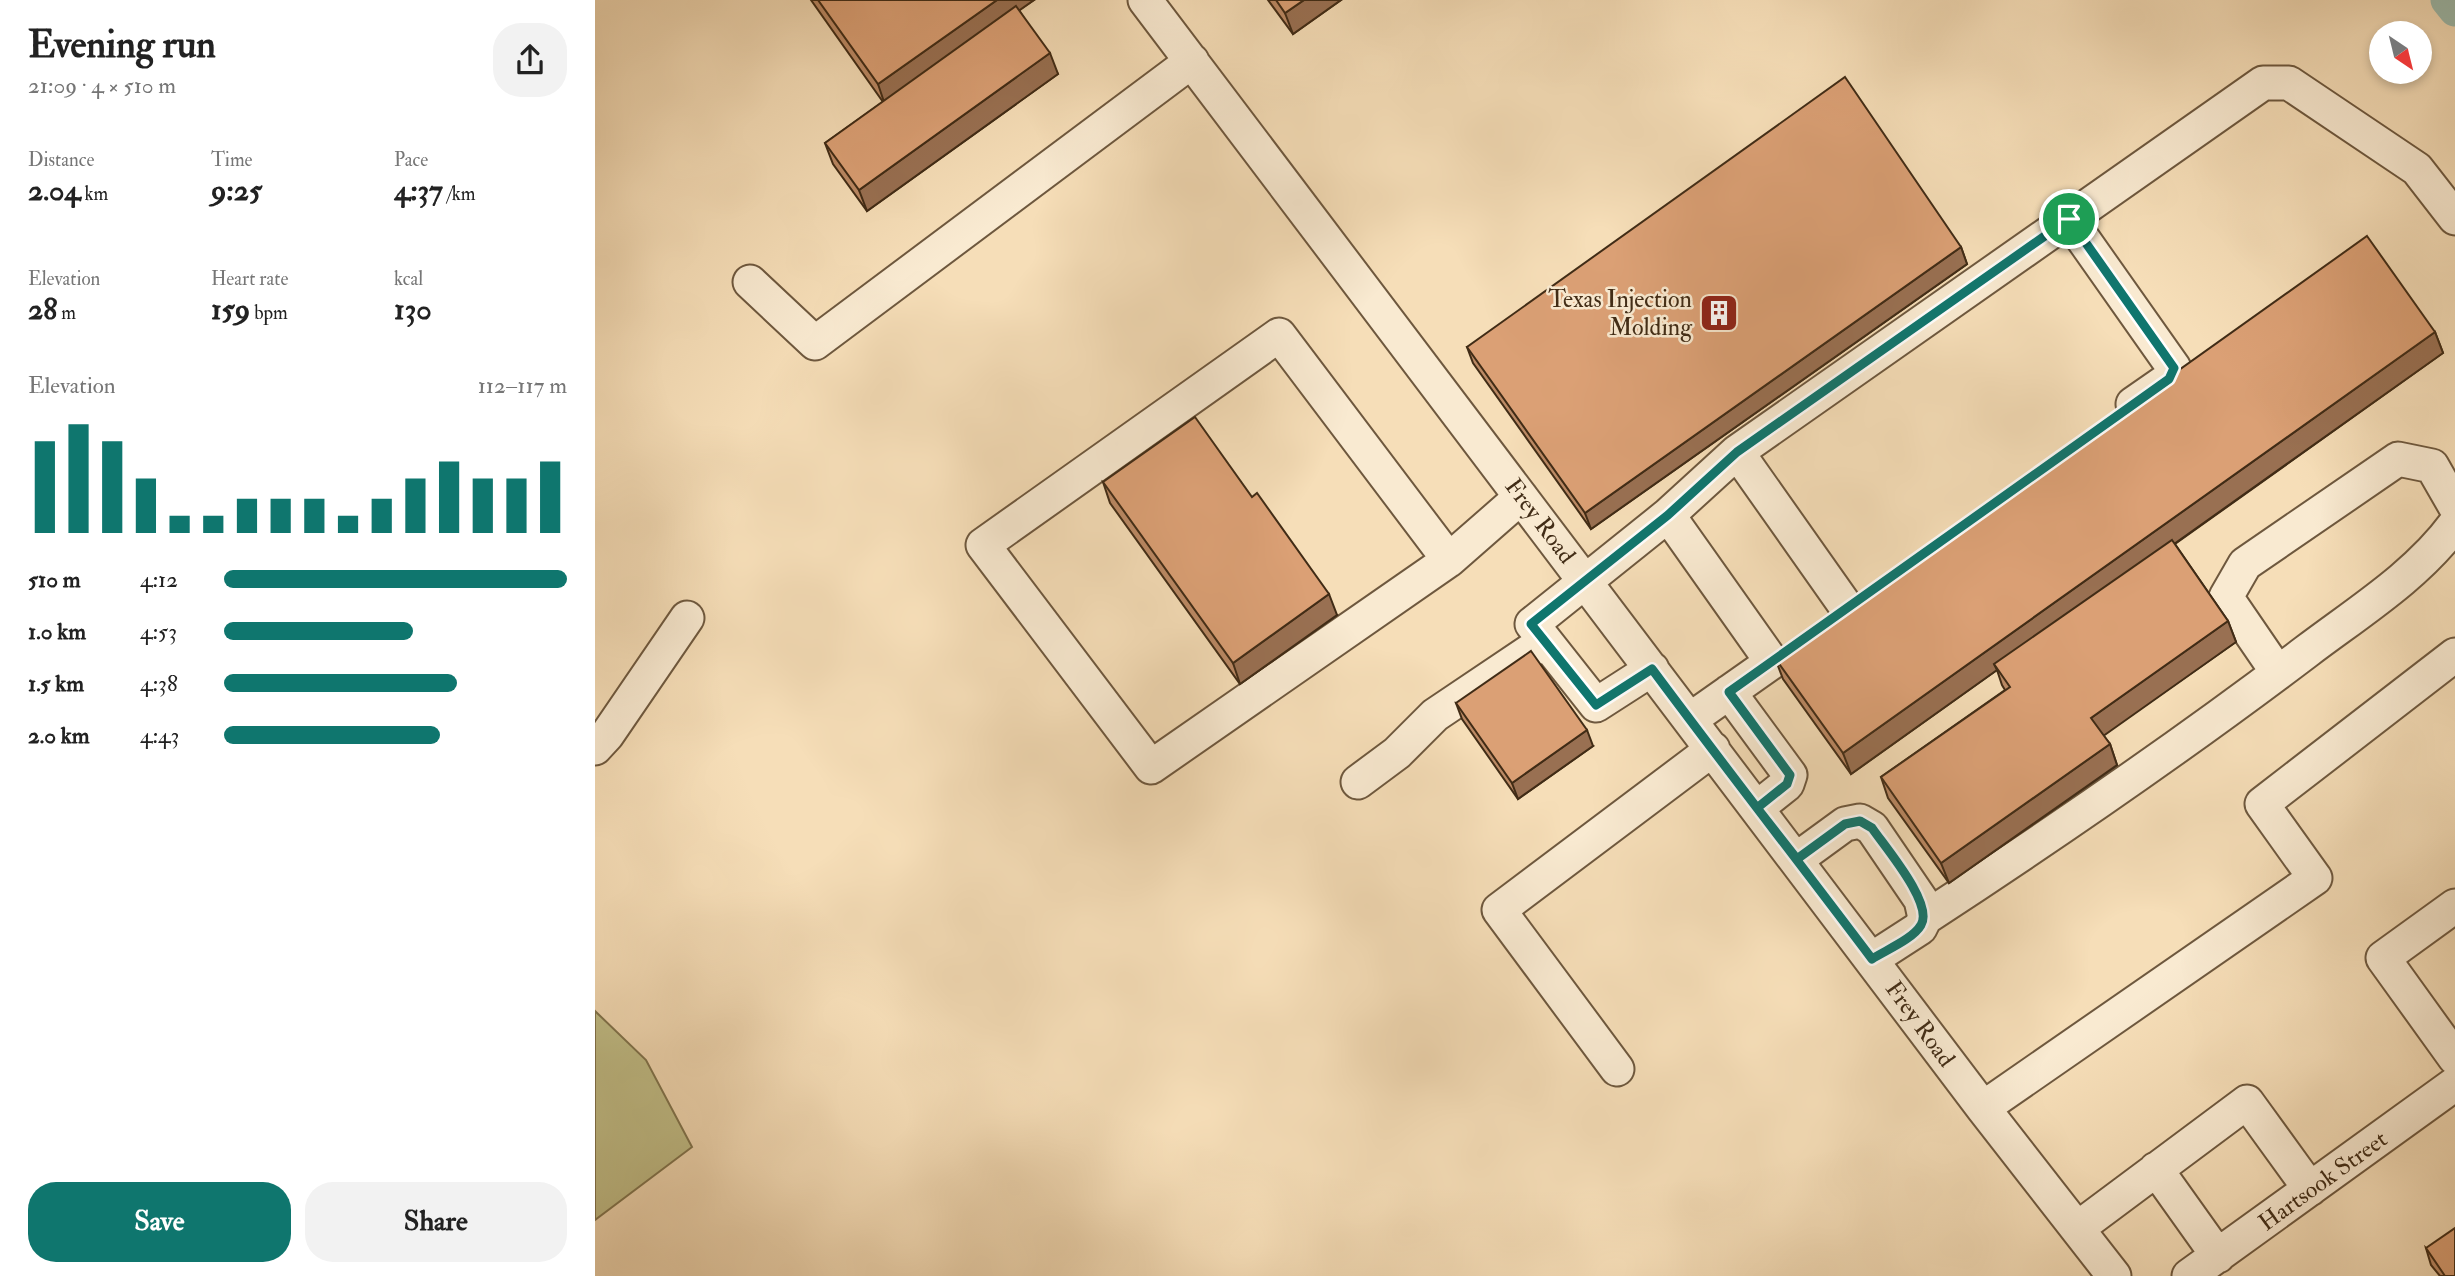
<!DOCTYPE html>
<html lang="en">
<head>
<meta charset="utf-8">
<style>
  :root { --surface:#fff; --page:#f2f2f2; --text:#222; --muted:#767676; --accent:#0f766e }
  body { margin:0; font-family:"IM FELL Double Pica",serif; background:var(--page); color:var(--text); height:100vh; display:flex; flex-direction:column; font-size:26px; white-space:nowrap }
  * { box-sizing:border-box; margin:0 }
  p { font-size:23px; color:var(--muted) }
  .icon { flex:none; width:38px; height:38px; fill:none; stroke:currentColor; stroke-width:2; stroke-linecap:round; stroke-linejoin:round }
  .map { position:relative; flex:1; overflow:hidden }
  .sheet { display:flex; flex-direction:column; background:var(--surface); width:595px }
  .sheet>* { flex:none }
  .needle { width:46px; rotate:145deg }
  .tools { position:absolute; left:1774px; top:21px; display:grid; gap:14px }
  .tools a { display:grid; place-items:center; width:63px; height:63px; border-radius:50%; background:var(--surface); box-shadow:0 4px 10px #0003; font-size:35px }
  .pin { position:absolute; display:grid; place-items:center; width:60px; height:60px; color:#fff; margin:-30px; border:4px solid #fff; border-radius:50%; box-shadow:0 2px 7px #0007 }
  .round { display:grid; place-items:center; flex:none; width:74px; height:74px; border-radius:28px; background:var(--page) }
  .headline { display:flex; align-items:center; justify-content:space-between; height:119px; padding:0 28px }
  h1 { font-size:38px; font-weight:700; line-height:52px }
  .stats { display:grid; grid-template-columns:repeat(3,1fr); gap:10px; height:119px; padding:7px 28px }
  .stats div { display:grid; align-content:center }
  .stats b { font-size:30px; font-weight:700 }
  .stats small { font-size:19px; font-weight:400 }
  .stats p { font-size:19px }
  .chart { height:196px; padding:14px 28px }
  .chart p { display:flex; justify-content:space-between }
  .chart svg { width:100%; height:126px; margin-top:7px; stroke:var(--accent); stroke-width:6 }
  .primary-button { display:flex; gap:14px; margin-top:auto; padding:14px 28px }
  .primary-button a { flex:1; height:80px; border-radius:28px; background:var(--accent); color:#fff; font-size:28px; font-weight:700; line-height:80px; text-align:center }
  .primary-button a+a { background:var(--page); color:var(--text) }
  ul { padding:0 28px; list-style:none; font-size:23px }
  li { display:grid; grid-template-columns:112px 84px 1fr; align-items:center; height:52px }
  li i { height:18px; border-radius:9px; background:var(--accent) }
  main { display:flex; flex:1; min-height:0 }
  .map>svg:first-child { display:block }
</style>
</head>
<body>
<main>
<section class="sheet">
<div class="headline"><div><h1>Evening run</h1><p>21:09 · 4 × 510 m</p></div><a class="round"><svg class="icon" aria-label="share" viewBox="0 0 24 24"><path d="M12 15V3M7 8l5-5 5 5M5 13v7h14v-7"/></svg></a></div>
<div class="stats">
<div><p>Distance</p><b>2.04<small> km</small></b></div>
<div><p>Time</p><b>9:25</b></div>
<div><p>Pace</p><b>4:37<small> /km</small></b></div>
</div>
<div class="stats">
<div><p>Elevation</p><b>28<small> m</small></b></div>
<div><p>Heart rate</p><b>159<small> bpm</small></b></div>
<div><p>kcal</p><b>130</b></div>
</div>
<div class="chart"><p><span>Elevation</span>112–117 m</p>
<svg viewBox="0 0 160 44" preserveAspectRatio="none"><path d="M5 44V12M15 44V6M25 44V12M35 44V25M45 44V38M55 44V38M65 44V32M75 44V32M85 44V32M95 44V38M105 44V32M115 44V25M125 44V19M135 44V25M145 44V25M155 44V19"/></svg>
</div>
<ul>
<li><b>510 m</b>4:12<i style="width:100%"></i></li>
<li><b>1.0 km</b>4:53<i style="width:55%"></i></li>
<li><b>1.5 km</b>4:38<i style="width:68%"></i></li>
<li><b>2.0 km</b>4:43<i style="width:63%"></i></li>
</ul>
<div class="primary-button"><a>Save</a><a>Share</a></div>
</section>
<div class="map">
<svg width="1860" height="1276" viewBox="0 0 1860 1276">
  <rect width="100%" height="100%" fill="#f6deb8"/>
  <filter id="stains"><feTurbulence type="fractalNoise" baseFrequency=".00286" numOctaves="4"/><feColorMatrix values="0 0 0 0 .2 0 0 0 0 .09 0 0 0 0 .02 0 0 0 .5 -.17"/></filter>
  <radialGradient id="worn" r=".72"><stop offset=".6" stop-color="#630" stop-opacity="0"/><stop offset="1" stop-color="#630" stop-opacity=".3"/></radialGradient>
  <!-- green -->
  <path fill="#c2c08a" stroke="#827650" stroke-width="2" d="M 0,1011 L 51,1060 L 97,1147 L 0,1220 Z"/>
  <g fill="none" stroke-linecap="round" stroke-linejoin="round">
    <!-- canal -->
    <path stroke="#9dbcae" stroke-width="33" d="M 1852,0 L 1860,10"/>
    <!-- minor casing -->
    <g stroke="#6e583e" stroke-width="37">
      <path id="minor" d="M 550,0 L 1388,1108 L 1519,1276
        M 1474,219 L 1579,368 L 1574,379 L 1538,404
        M 155,282 L 220,343 L 597,61
        M 684,335 L 854,560 L 556,767 L 388,545 Z
        M 1142,452 L 1252,608
        M 1073,515 L 1142,452 L 1668,83 L 1694,83 L 1822,169 L 1860,218
        M 854,560 L 926,497
        M 1057,669 L 1001,705 L 937,624 L 1073,515 L 1177,662 L 1096,719
        M 1683,673 L 1631,597 L 1650,564 L 1803,459 L 1837,466 L 1860,506
        M 1134,692 L 1195,775 L 1192,784 L 1162,808
        M 0,748 L 12,735 L 92,618
        M 763,782 L 802,753 L 840,715 L 950,641
        M 1202,859 L 1250,824 L 1265,821 L 1277,828 L 1326,900 L 1330,918
        M 1860,906 L 1788,958 L 1860,1058
        M 1277,959 L 1325,928 L 1330,918 C 1460,833 1588,745 1712,651 C 1762,613 1822,576 1860,524
        M 1022,1069 L 904,910 L 1118,749
        M 1388,1108 L 1720,878 L 1667,804 L 1860,655
        M 1561,1169 L 1623,1256
        M 1483,1228 L 1652,1102 L 1715,1189
        M 1594,1276 L 1860,1084"/>
    </g>
    <!-- minor -->
    <use href="#minor" stroke="#f9ead1" stroke-width="33"/>
  </g>
  <!-- wall -->
  <path fill="#bc8a65" stroke="#412c16" stroke-width="2" d="M 216,0 L 439,0 L 424,10 L 463,74 L 272,211 L 238,164 L 230,143 L 288,102 Z
    M 673,0 L 746,0 L 698,34 Z
    M 1366,247 L 1372,264 L 996,529 L 878,363 L 872,347 Z
    M 1840,332 L 1848,353 L 1580,544 L 1633,621 L 1641,642 L 1508,735 L 1515,744 L 1522,765 L 1354,883 L 1293,798 L 1286,777 L 1410,690 L 1407,685 L 1402,670 L 1256,774 L 1188,679 L 1180,658 Z
    M 508,482 L 742,615 L 645,684 L 515,503 Z
    M 861,703 L 998,746 L 923,799 L 867,719 Z
    M 1831,1248 L 1860,1276 L 1845,1276 L 1836,1265 Z"/>
  <!-- shaded-wall -->
  <path fill="#997052" stroke="#412c16" stroke-width="2" d="M 402,0 L 439,0 L 290,105 L 283,84 Z
    M 709,0 L 746,0 L 698,34 L 690,13 Z
    M 455,53 L 463,74 L 272,211 L 264,190 Z
    M 1366,247 L 1372,264 L 996,529 L 990,513 Z
    M 1840,332 L 1848,353 L 1403,669 L 1399,664 L 1402,670 L 1256,774 L 1248,753 Z
    M 734,594 L 742,615 L 645,684 L 638,663 Z
    M 1633,621 L 1641,642 L 1504,739 L 1496,718 Z
    M 992,730 L 998,746 L 923,799 L 917,783 Z
    M 1515,744 L 1522,765 L 1354,883 L 1346,863 Z"/>
  <!-- building -->
  <path fill="#dba075" stroke="#412c16" stroke-width="2" d="M 223,0 L 402,0 L 283,84 Z
    M 681,0 L 709,0 L 690,13 Z
    M 421,6 L 455,53 L 264,190 L 230,143 Z
    M 1250,77 L 1366,247 L 990,513 L 872,347 Z
    M 1772,236 L 1840,332 L 1248,753 L 1180,658 Z
    M 600,417 L 657,497 L 662,493 L 734,594 L 638,663 L 508,482 Z
    M 1577,540 L 1633,621 L 1496,718 L 1515,744 L 1346,863 L 1286,777 L 1415,687 L 1399,664 Z
    M 936,651 L 992,730 L 917,783 L 861,703 Z
    M 1860,1228 L 1860,1276 L 1850,1276 L 1831,1248 Z"/>
  <g fill="none" stroke-linecap="round" stroke-linejoin="round">
    <!-- route casing -->
    <g stroke="#fff" stroke-width="14">
      <path id="route" d="M 1474,219 L 1142,452 L 1073,515 L 936,624 L 1001,705 L 1057,669 C 1129,766 1204,862 1277,959 C 1291,950 1318,939 1326,925 C 1339,904 1290,847 1277,828 L 1265,821 L 1250,824 L 1202,859 L 1162,808 L 1192,784 L 1195,775 L 1134,692 L 1574,379 L 1579,368 L 1474,219"/>
    </g>
    <!-- route -->
    <use href="#route" stroke="#0f766e" stroke-width="9"/>
  </g>
  <!-- icons -->
  <defs>
    <g id="building-square" transform="scale(2.0125)"><rect x="-9" y="-9" width="18" height="18" rx="4" fill="#8f2418" stroke="#f9ead1"/><path d="M-4-6H4V6H1V3H-1V6H-4ZM-2.5-4.3h1.7v1.8h-1.7ZM.8-4.3h1.7v1.8H.8ZM-2.5-1h1.7V.8h-1.7ZM.8-1h1.7V.8H.8Z" fill="#fff"/></g>
  </defs>
  <g fill-rule="evenodd">
    <use href="#building-square" x="1124" y="313"/>
  </g>
  <g text-anchor="middle" dominant-baseline="central" stroke-width="5" stroke-linejoin="round" paint-order="stroke">
    <!-- poi labels -->
    <g font-size="24" fill="#412c16" stroke="#f9ead1" text-anchor="end">
      <text x="1097" y="299">Texas Injection<tspan x="1097" dy="28">Molding</tspan></text>
    </g>
    <!-- street labels -->
    <g font-size="24" fill="#412c16" stroke="#f9ead1">
      <text transform="translate(945 521) rotate(53)">Frey Road</text>
      <text transform="translate(1325 1024) rotate(54)">Frey Road</text>
      <text transform="translate(1728 1181) rotate(-36)">Hartsook Street</text>
    </g>
  </g>
  <rect width="100%" height="100%" filter="url(#stains)"/>
  <rect width="100%" height="100%" fill="url(#worn)"/>
</svg>
<div class="tools">
<a><svg class="needle" viewBox="-14 -14 28 28"><path d="M0-13l5 13h-10z" fill="#e53935"/><path d="M0 13l5-13h-10z" fill="#767676"/></svg></a>
</div>
<div class="pin" style="left:1474px;top:219px;background:#1e9e55"><svg class="icon" aria-label="arrive" viewBox="0 0 24 24"><path d="M6 21V4h12l-3 4 3 4H6"/></svg></div>
</div>
</main>
</body>
</html>
